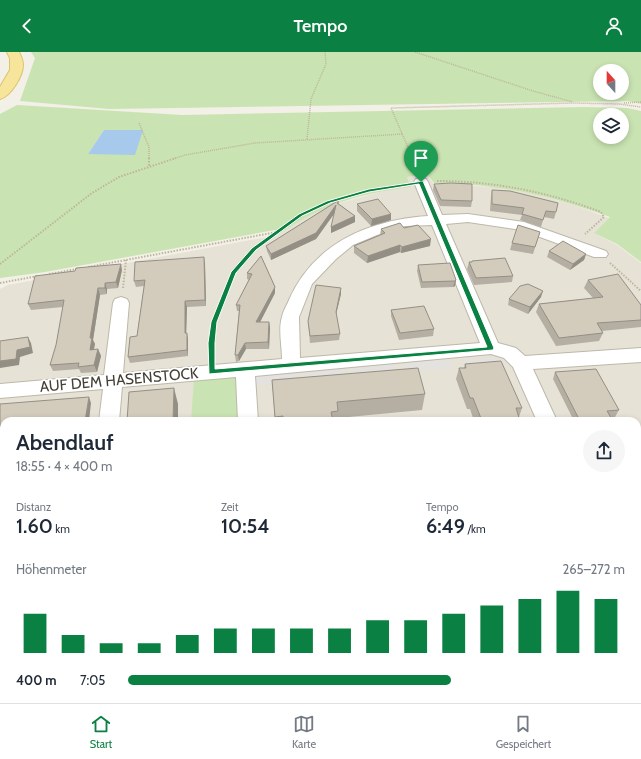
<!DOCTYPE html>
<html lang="de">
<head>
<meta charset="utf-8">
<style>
  :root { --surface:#fff; --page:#f6f6f7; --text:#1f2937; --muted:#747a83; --line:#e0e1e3; --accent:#0b8043 }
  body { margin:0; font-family:Cabin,sans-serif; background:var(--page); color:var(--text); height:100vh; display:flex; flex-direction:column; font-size:15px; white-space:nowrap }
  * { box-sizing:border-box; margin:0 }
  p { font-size:13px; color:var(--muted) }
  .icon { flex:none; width:22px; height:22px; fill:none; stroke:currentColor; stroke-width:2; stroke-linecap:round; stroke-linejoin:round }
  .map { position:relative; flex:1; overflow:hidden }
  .sheet { position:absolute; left:0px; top:365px; width:641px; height:286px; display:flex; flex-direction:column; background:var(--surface); border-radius:12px 12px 0 0; box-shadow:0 2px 6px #0003 }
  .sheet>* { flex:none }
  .needle { width:26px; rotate:339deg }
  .tools { position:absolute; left:593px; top:12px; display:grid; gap:8px }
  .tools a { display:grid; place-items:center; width:36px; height:36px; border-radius:50%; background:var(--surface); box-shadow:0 2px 6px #0003; font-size:20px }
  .pin { position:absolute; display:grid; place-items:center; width:34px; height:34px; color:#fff; margin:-41px -17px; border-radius:50% 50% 50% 0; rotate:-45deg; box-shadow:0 0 4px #0007 }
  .pin .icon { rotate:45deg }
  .round { display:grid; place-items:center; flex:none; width:42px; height:42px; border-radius:21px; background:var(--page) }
  .head { display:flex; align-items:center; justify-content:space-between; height:68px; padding:0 16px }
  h1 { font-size:22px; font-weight:600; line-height:30px }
  .figures { display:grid; grid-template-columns:repeat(3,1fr); gap:6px; height:68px; padding:4px 16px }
  .figures div { display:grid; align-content:center }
  .figures b { font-size:20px; font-weight:600 }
  .figures small { font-size:11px; font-weight:400 }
  .figures p { font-size:11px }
  .chart { height:112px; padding:8px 16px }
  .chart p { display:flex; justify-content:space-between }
  .chart svg { width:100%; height:72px; margin-top:4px; stroke:var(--accent); stroke-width:6 }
  ul { padding:0 16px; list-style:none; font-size:13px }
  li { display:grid; grid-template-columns:64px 48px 1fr; align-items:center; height:30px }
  li i { height:10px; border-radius:5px; background:var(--accent) }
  header { display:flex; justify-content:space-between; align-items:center; height:52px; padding:0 16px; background:var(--accent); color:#fff; font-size:18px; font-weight:600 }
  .menu { display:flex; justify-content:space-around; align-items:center; height:56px; border-top:1px solid var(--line); background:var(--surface); font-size:11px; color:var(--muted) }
  .menu a { display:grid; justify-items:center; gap:2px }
  .menu .selected { color:var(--accent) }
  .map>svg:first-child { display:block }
</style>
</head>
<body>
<header><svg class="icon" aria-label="back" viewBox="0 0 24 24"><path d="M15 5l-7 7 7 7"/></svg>Tempo<svg class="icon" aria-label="person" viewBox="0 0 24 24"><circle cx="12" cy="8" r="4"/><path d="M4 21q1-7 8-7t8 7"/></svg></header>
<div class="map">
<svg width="641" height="651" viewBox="0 0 641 651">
  <rect width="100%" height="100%" fill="#f2f0e7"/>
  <!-- residential -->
  <path fill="#e6e2d5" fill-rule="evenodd" d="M 427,123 L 434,132 L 495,135 L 535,142 L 574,153 L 609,166 L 594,181 L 617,193 L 641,211 L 641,651 L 0,651 L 0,237 L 8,233 L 278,183 L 301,167 L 329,154 L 387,138 L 411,135 L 407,125 ZM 4,369 L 637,369 L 637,647 L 4,647 Z"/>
  <!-- green -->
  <path fill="#c9e4b2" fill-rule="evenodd" d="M 31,0 L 641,0 L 641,52 L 628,49 L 109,57 L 20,49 L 35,6 ZM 600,19 L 622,19 L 622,41 L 600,41 Z
    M 17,53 L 182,63 L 584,55 L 627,56 L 641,59 L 641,210 L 617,192 L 594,181 L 610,165 C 550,143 499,132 434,131 L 427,122 L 407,125 L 411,135 C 359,142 322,152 278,183 L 275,178 L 45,220 L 0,226 L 0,62 ZM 600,63 L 622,63 L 622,85 L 600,85 ZM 104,78 L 142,78 L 88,102 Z
    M 240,321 L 242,369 L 191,369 L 194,326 Z"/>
  <!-- parking -->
  <path fill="#e4e2df" d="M 492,305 L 503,308 L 506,315 L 466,319 L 462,308 Z
    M 448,306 L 452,316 L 405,320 L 402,310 Z
    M 395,310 L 398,321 L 356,325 L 353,314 Z
    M 348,314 L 351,325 L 308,329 L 306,318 Z
    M 300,318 L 301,329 L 255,333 L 254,322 Z"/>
  <!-- water -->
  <path fill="#a7c9eb" d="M 104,78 L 143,78 L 135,103 L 88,102 Z"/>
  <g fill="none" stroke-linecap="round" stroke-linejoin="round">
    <!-- minor casing -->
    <g stroke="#bdb8aa" stroke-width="2">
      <path id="minor" d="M 421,126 L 426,127 L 428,130 L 442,163 L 468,162 L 524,170 L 606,199 L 608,202 L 606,205 L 594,205 L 521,178 L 468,170 L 446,172 L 498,291 L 516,296 L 525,304 L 641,296 L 641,310 L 533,317 L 557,369 L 537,369 L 513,315 L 504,306 L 491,302 L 255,324 L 258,369 L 238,369 L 236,325 L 122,335 L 119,369 L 99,369 L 103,337 L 0,346 L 0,332 L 104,323 L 113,251 L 115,247 L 121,245 L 127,247 L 129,251 L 123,321 L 282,307 C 282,294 278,277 282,265 C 283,259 287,253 289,248 C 314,191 369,168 428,164 L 414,130 L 416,127 ZM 432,173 L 480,291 L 300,306 L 299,265 L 312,232 L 336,207 L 353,193 L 377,183 L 405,174 Z
        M 637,557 L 641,559 L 641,592 L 637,590 Z"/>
    </g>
    <!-- primary casing -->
    <g stroke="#dbc46c" stroke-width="2">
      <path id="primary" d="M 7,0 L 19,0 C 21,4 23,8 23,13 C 23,24 11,44 0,47 L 0,35 L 10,18 L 10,6 Z"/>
    </g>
    <!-- path-far3 -->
    <path stroke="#beb59c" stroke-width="1.5" stroke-dasharray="1 1" stroke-linecap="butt" d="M 415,0 L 533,39 L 573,50
      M 624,51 L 641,50
      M 139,71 L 149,95 L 149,107
      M 307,87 L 311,47 L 326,12 L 325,0
      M 173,107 L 185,103 L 255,91 L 403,82
      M 413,107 L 391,56 L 573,51 L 619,52 L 641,55"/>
    <!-- path-far2 -->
    <path stroke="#beb59c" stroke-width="2" stroke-dasharray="1.5 1.5" stroke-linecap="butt" d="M 149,106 L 149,114
      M 413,106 L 418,118
      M 437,129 C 494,129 548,140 601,160 L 604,165 L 585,182
      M 610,211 L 641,239
      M 0,212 L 92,141 L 119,125 L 176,106
      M 88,215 L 277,180 L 306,161 L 338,147 L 372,137 L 407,132
      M 49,222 L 77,217
      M 0,231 L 38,224
      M 123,236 L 126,208
      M 223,244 C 234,218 251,198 275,182"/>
    <!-- path-far1 -->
    <path stroke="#beb59c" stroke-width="2.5" stroke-dasharray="2 2" stroke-linecap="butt" d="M 211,304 L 215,268 L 223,243"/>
    <!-- path -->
    <path stroke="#beb59c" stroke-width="3" stroke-dasharray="2.5 2.5" stroke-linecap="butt" d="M 529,647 L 531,651
      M 212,651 L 215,647"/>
    <!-- minor -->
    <use href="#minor" fill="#fff" fill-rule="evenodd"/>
    <!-- primary -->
    <use href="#primary" fill="#f7e59b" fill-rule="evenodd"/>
  </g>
  <!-- wall -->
  <path fill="#b5afa3" d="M 434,132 L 472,149 L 471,155 L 440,154 L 433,138 Z
    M 492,138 L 556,160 L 554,167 L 544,165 L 541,175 L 520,168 L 522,163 L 490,159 L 491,144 Z
    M 339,148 L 339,152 L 355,164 L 355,170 L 331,181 L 334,162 L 316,187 L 271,208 L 267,199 L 266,194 Z
    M 357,152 L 391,168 L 371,174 L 357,159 Z
    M 404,176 L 430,194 L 401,201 L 400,200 L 367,211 L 354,201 L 354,194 L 380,183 L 381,177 Z
    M 540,180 L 533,202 L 510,198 L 512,191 Z
    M 549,199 L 586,202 L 584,208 L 570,218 L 547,205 Z
    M 261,204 L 275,235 L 275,241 L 260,270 L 269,270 L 270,276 L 269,297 L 246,297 L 239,309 L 236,310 L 235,303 L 239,259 L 237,259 L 236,253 L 249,228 L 247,227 L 247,221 Z
    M 472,209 L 513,224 L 512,230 L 474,233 L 467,217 L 469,210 L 471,210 Z
    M 205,211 L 206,254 L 187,255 L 186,281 L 188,287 L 188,304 L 130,311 L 128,305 L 137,284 L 144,234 L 136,235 L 134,229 Z
    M 418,213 L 456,228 L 455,234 L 453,235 L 421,236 L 417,219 Z
    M 122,218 L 118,236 L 107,237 L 107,242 L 100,243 L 93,288 L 95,292 L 94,298 L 98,297 L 101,304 L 97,320 L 81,321 L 79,317 L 53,319 L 50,313 L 56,293 L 63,255 L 31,258 L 28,252 Z
    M 588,228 L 641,253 L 641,275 L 602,279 L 603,281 L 599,289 L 556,294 L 536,260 L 539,252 L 593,246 L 584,236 Z
    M 341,236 L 341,242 L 336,263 L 340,282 L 339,288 L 310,291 L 308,269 Z
    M 541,245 L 528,262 L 508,253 L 509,247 Z
    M 391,258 L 434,277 L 433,284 L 399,288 L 391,264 Z
    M 465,312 L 522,356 L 519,365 L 520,369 L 474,369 L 470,357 L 467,357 L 456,327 L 459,316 L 464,316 Z
    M 555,320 L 619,358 L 615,365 L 611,365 L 613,369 L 574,369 L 553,327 Z
    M 272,328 L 425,342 L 422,358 L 338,366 L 338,369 L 275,369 Z
    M 91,351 L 4,369 L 4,383 L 0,384 L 0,352 Z
    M 637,410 L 641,417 L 641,485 L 637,478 Z
    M 445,647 L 509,647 L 510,651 L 446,651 Z
    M 568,647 L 637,647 L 639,649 L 636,651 L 570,651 Z"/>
  <!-- shaded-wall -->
  <path fill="#948f84" d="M 336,153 L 336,159 L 316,187 L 271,208 L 271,202 Z
    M 391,162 L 391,168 L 371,174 L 372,167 Z
    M 355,164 L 355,170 L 331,181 L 331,175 Z
    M 431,187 L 430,194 L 401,201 L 402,195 Z
    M 400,193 L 400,200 L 367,211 L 368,204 Z
    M 586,202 L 584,208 L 570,218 L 573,212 Z
    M 204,205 L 205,211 L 206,254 L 205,248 Z
    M 121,212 L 122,218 L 118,236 L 116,230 Z
    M 456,228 L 455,234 L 453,235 L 455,229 Z
    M 105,231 L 107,237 L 107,242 L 105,236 Z
    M 275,235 L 275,241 L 257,276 L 256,270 Z
    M 98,236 L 100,243 L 93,288 L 95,292 L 92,304 L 90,298 L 90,286 Z
    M 341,236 L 341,242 L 335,266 L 336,260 Z
    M 543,239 L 541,245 L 528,262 L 530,255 Z
    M 185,249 L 187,255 L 186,287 L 185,281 Z
    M 269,270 L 270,276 L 269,297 L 268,290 Z
    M 187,281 L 188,287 L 188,304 L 187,298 Z
    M 28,285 L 31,291 L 33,301 L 20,305 L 19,313 L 0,316 L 0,309 Z
    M 245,291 L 246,297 L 239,309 L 238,303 Z
    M 98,297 L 101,304 L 97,320 L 94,313 Z
    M 174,336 L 178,352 L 178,369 L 173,369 Z
    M 89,345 L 91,351 L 89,369 L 85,369 Z"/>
  <!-- building -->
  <path fill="#d3ccbd" stroke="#948f84" d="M 451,131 L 472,132 L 472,149 L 441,148 L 434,132 Z
    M 492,138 L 510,139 L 558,151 L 556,160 L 546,159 L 543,168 L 522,162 L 524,156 L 492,152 Z
    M 378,147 L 391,162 L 372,167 L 357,152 Z
    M 339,148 L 337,151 L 355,164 L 331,175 L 336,153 L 316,181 L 271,202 L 266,194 Z
    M 400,171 L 404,176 L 418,173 L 431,187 L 402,195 L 400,193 L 368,204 L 354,194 L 385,181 L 381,177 Z
    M 518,173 L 540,180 L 535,195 L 512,191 Z
    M 563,189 L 586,202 L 573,212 L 549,199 Z
    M 261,204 L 275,235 L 256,270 L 269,270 L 268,290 L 245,291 L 238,303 L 235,303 L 240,253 L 236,253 L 252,222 L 247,221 Z
    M 204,205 L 205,248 L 185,249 L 185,281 L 187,281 L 187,298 L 128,305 L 130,285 L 137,284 L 145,228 L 134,229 L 135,210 Z
    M 505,206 L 513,224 L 476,226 L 469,210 L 472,210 L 472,209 Z
    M 450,211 L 456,228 L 455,229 L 422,230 L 418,213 Z
    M 121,212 L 116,230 L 105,231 L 105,236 L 98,236 L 90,286 L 92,286 L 90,298 L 98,297 L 94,313 L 78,315 L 79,311 L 50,313 L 56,293 L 64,248 L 28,252 L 35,224 L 75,219 L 76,216 Z
    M 618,222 L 641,253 L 641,268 L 597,271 L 603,281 L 559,286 L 539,252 L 603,245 L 588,228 Z
    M 528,232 L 543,239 L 530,255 L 509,247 L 520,234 Z
    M 316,233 L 341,236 L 336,260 L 340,282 L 310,284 L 308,269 Z
    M 424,254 L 434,277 L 400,281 L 391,258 Z
    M 28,285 L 30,295 L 17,298 L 16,307 L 0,309 L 0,289 Z
    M 501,309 L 522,356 L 516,356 L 520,369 L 482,369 L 473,346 L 470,346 L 459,316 L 466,316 L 465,312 Z
    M 418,316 L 425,342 L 337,350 L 338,359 L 331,360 L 333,369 L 283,369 L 283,364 L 275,365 L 272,328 Z
    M 596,317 L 619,358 L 607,359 L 613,369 L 580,369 L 555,320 Z
    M 174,336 L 173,369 L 127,369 L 129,340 Z
    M 89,345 L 85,369 L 4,369 L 4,377 L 0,377 L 0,352 Z
    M 637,410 L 641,417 L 641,470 L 640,469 L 637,469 Z
    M 0,630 L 4,635 L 4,647 L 15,647 L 19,651 L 0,651 Z
    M 637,643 L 639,649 L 635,649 L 636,651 L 574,651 L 573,647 L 637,647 Z
    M 52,647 L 55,647 L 58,651 L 48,651 Z
    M 110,647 L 182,647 L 185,649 L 183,651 L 114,651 Z
    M 275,647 L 306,647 L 306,651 L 243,651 Z
    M 345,647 L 421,647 L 422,651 L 346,651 Z
    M 448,647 L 509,647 L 510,651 L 449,651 Z"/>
  <!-- route -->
  <path fill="#0b8043" stroke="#fff" fill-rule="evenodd" d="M 423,129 L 494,296 L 493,298 L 209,322 L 208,291 L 211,270 L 231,220 L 252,196 L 299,162 L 327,149 L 369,137 ZM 419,132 L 487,295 L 215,317 L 215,291 L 217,270 L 236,221 L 256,198 L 302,164 L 330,151 L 369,140 Z"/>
  <g text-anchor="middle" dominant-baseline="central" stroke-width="3.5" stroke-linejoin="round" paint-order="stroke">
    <!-- street labels -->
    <g font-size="15" fill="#454036" stroke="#fff">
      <text transform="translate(119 328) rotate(-5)">AUF DEM HASENSTOCK</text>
    </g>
  </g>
</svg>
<div class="tools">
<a><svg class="needle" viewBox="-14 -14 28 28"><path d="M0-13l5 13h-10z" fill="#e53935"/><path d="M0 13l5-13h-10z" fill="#747a83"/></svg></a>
<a><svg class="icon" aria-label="layers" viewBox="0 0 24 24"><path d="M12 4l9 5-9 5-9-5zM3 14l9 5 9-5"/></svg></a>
</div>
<div class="pin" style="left:421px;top:130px;background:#1e9e55"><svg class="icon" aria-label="arrive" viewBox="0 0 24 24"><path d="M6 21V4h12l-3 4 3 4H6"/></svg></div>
<section class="sheet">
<div class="head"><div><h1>Abendlauf</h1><p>18:55 · 4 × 400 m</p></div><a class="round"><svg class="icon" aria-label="share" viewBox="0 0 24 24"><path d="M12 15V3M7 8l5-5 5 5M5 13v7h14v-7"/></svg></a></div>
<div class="figures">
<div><p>Distanz</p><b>1.60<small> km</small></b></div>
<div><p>Zeit</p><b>10:54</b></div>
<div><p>Tempo</p><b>6:49<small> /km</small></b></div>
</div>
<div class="chart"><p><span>Höhenmeter</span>265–272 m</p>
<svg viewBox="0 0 160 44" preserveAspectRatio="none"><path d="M5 44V20M15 44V33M25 44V38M35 44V38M45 44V33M55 44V29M65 44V29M75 44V29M85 44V29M95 44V24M105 44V24M115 44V20M125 44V15M135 44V11M145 44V6M155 44V11"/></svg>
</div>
<ul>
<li><b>400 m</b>7:05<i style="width:65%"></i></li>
</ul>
</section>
</div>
<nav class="menu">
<a class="selected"><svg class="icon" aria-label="home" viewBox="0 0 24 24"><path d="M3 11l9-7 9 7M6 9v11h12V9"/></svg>Start</a>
<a><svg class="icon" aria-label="map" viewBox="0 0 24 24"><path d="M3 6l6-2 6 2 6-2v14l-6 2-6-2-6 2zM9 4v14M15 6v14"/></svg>Karte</a>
<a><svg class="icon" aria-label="saved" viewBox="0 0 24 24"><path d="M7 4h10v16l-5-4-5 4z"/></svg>Gespeichert</a>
</nav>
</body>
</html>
